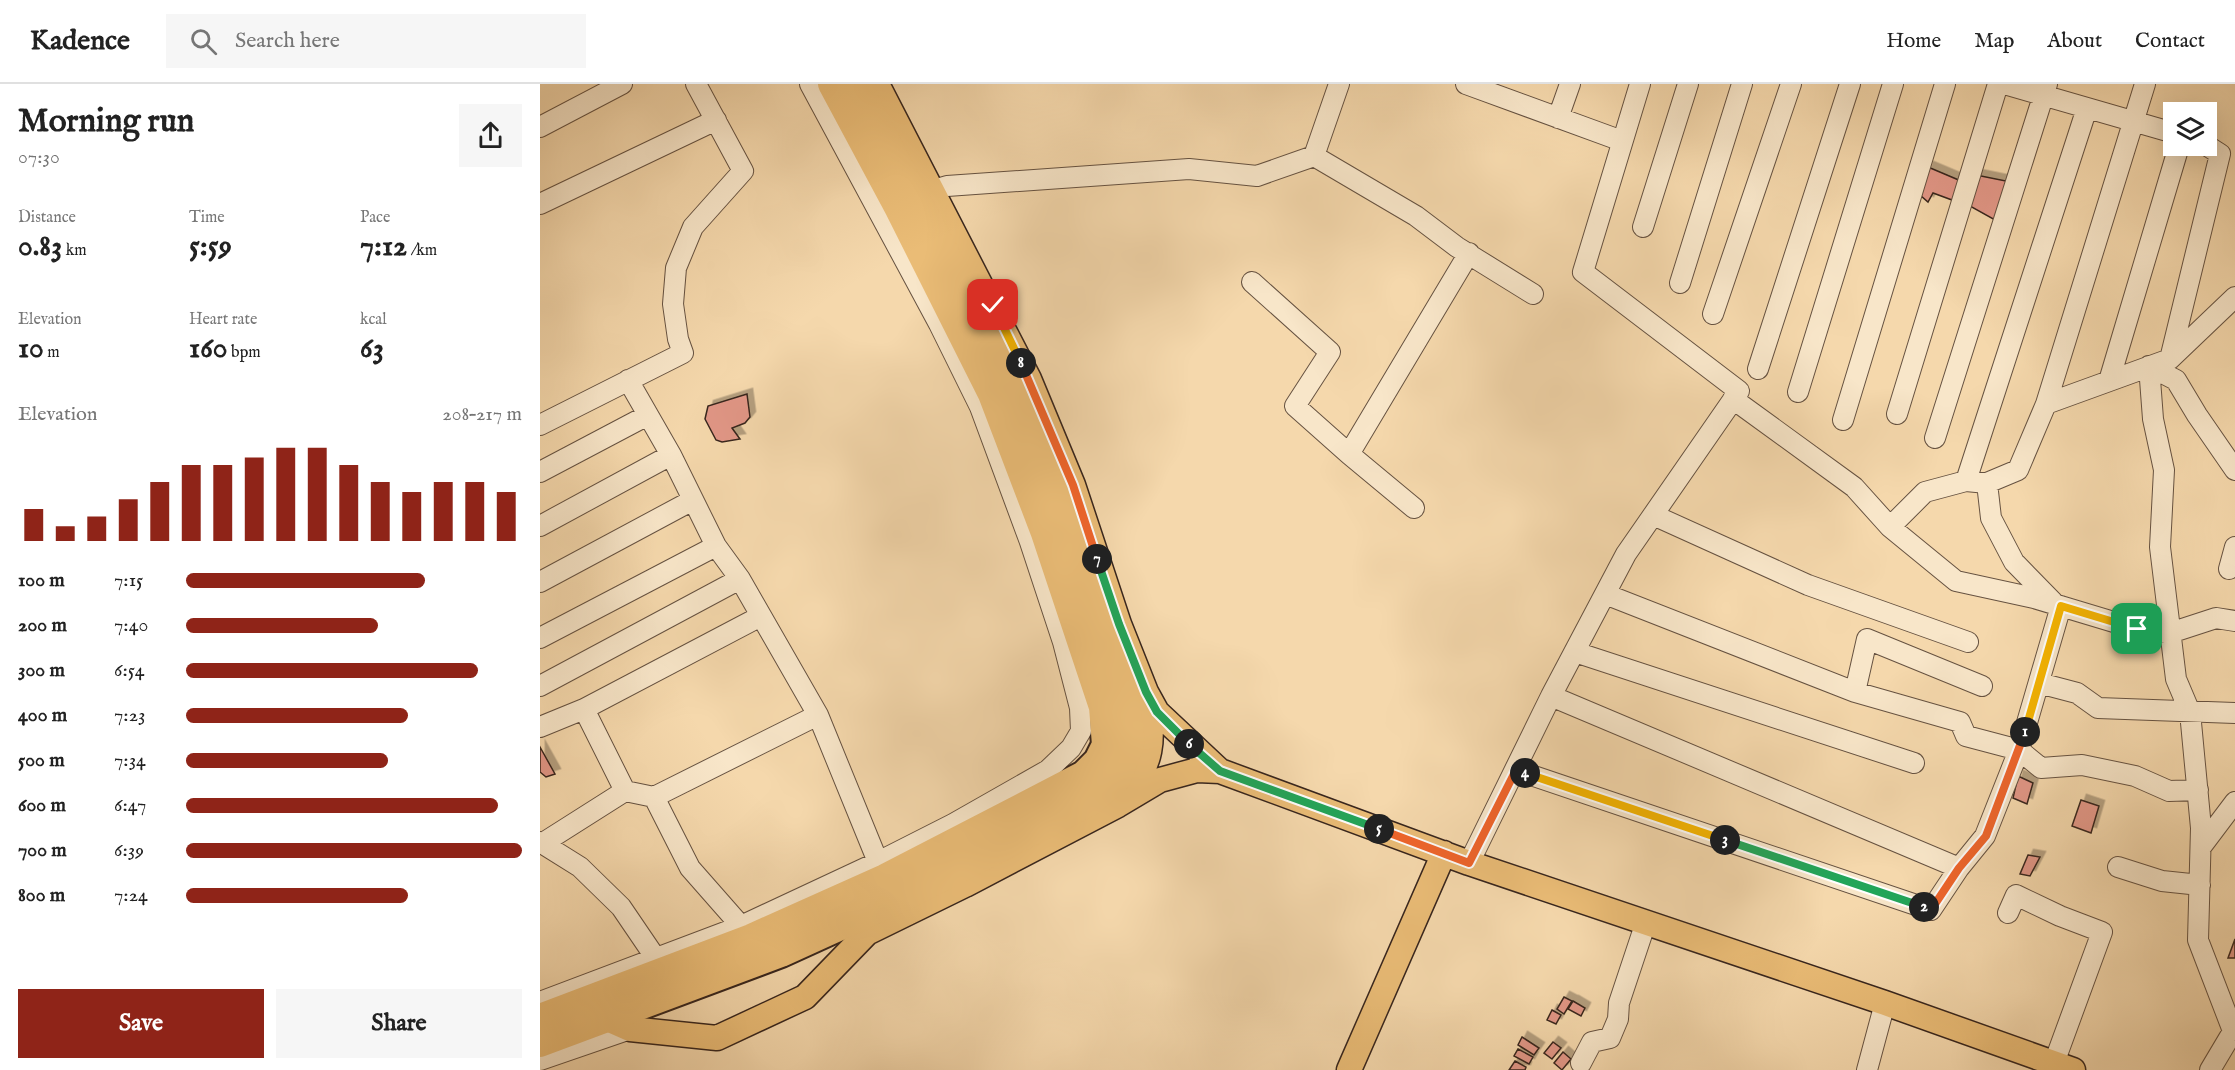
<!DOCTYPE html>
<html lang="en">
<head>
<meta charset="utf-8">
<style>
  :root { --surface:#fff; --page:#f6f6f6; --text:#222; --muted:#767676; --line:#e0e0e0; --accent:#8f2418 }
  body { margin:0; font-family:"IM FELL English",serif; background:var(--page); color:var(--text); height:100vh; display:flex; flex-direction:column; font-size:22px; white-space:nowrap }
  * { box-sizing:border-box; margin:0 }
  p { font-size:20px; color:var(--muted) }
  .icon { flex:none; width:33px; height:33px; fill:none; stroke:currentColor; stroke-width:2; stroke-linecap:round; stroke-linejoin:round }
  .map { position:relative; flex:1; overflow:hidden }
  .side { display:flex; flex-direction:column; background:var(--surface); width:540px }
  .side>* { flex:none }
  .fabs { position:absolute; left:1623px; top:18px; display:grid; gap:12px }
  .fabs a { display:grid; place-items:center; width:54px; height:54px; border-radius:0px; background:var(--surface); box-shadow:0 6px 24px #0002; font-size:30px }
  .pin { position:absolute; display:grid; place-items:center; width:51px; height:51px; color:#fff; margin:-26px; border-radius:12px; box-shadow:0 3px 9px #0006 }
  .km { position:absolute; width:30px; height:30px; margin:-15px; border-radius:50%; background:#222; color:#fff; font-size:16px; line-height:30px; text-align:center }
  .round { display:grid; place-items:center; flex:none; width:63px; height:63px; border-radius:0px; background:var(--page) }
  .head { display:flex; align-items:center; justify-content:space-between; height:102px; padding:0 18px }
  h1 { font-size:33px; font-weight:800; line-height:45px }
  .metrics { display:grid; grid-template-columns:repeat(3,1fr); gap:9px; height:102px; padding:6px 18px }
  .metrics div { display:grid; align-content:center }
  .metrics b { font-size:30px; font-weight:800 }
  .metrics small { font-size:16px; font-weight:400 }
  .metrics p { font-size:16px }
  .chart { height:168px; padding:12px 18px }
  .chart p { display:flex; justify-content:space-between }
  .chart svg { width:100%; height:108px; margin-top:6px; stroke:var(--accent); stroke-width:6 }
  .button { display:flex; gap:12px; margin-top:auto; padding:12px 18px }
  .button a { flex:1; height:69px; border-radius:0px; background:var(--accent); color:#fff; font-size:24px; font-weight:800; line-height:69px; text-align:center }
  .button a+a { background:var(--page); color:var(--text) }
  ul { padding:0 18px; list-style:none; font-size:20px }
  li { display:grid; grid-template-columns:96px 72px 1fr; align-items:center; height:45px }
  li i { height:15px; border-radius:8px; background:var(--accent) }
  header { display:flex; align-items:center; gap:36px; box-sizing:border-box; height:84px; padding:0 30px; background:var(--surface); border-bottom:2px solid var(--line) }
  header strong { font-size:28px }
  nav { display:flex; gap:33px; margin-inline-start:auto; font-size:21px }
  .search { width:420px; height:54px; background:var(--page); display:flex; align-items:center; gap:15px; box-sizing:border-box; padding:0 21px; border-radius:0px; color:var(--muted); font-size:22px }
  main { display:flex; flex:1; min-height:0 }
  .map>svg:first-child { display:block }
</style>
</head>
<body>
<header>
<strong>Kadence</strong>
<div class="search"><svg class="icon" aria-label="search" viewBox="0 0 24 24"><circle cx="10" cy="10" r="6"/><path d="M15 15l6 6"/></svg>Search here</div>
<nav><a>Home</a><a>Map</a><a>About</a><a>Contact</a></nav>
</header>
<main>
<section class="side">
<div class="head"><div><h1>Morning run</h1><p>07:30</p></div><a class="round"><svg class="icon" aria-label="share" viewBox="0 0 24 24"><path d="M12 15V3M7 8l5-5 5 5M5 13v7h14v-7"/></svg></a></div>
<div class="metrics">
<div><p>Distance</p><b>0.83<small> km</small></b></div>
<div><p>Time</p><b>5:59</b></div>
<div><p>Pace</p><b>7:12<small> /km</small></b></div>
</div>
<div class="metrics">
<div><p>Elevation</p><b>10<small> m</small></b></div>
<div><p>Heart rate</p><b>160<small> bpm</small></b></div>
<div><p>kcal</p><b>63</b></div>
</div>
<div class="chart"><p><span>Elevation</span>208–217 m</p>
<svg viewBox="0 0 160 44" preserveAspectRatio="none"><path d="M5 44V31M15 44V38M25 44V34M35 44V27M45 44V20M55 44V13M65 44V13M75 44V10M85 44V6M95 44V6M105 44V13M115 44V20M125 44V24M135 44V20M145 44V20M155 44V24"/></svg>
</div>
<ul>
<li><b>100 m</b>7:15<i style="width:71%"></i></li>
<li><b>200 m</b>7:40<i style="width:57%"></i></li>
<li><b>300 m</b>6:54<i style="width:87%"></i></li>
<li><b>400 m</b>7:23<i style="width:66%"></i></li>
<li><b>500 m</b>7:34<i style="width:60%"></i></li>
<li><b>600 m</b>6:47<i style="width:93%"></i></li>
<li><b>700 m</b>6:39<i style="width:100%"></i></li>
<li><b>800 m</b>7:24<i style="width:66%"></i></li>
</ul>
<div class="button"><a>Save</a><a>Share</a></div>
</section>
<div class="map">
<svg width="1695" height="986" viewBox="0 0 1695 986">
  <defs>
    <filter id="shadow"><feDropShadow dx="5.5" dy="-5.5" stdDeviation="0" flood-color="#0004"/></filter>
  </defs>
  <rect width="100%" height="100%" fill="#f5d8ac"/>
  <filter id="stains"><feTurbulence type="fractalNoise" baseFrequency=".00333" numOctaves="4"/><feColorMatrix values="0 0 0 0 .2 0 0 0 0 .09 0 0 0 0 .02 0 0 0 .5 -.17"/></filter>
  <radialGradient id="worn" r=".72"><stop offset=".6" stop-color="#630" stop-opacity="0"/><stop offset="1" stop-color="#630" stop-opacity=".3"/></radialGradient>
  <!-- building -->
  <path fill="#e29787" stroke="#37251d" stroke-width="1.5" filter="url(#shadow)" d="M 1388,83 L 1421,97 L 1412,116 L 1393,109 L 1388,118 L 1380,111 Z
    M 1436,91 L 1471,98 L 1455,136 L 1428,121 Z
    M 207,310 L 210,333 L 205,339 L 192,344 L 200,355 L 182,358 L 176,356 L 165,335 L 168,322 Z
    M 0,663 L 15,690 L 6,693 L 0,688 Z
    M 1478,692 L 1493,699 L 1487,720 L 1473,714 Z
    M 1541,716 L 1559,722 L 1551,749 L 1532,742 Z
    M 1488,771 L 1500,773 L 1490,792 L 1480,790 Z
    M 1695,855 L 1695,874 L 1688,874 Z
    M 1024,913 L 1032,917 L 1024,930 L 1017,925 Z
    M 1033,917 L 1045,924 L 1041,932 L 1028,925 Z
    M 1012,926 L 1021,931 L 1016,940 L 1007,936 Z
    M 982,953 L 999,964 L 994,971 L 978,961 Z
    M 1013,958 L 1021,964 L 1012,975 L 1004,969 Z
    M 978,965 L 993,973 L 989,980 L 974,972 Z
    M 1023,968 L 1031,975 L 1022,986 L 1014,979 Z
    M 975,977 L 986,983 L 985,986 L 969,986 Z"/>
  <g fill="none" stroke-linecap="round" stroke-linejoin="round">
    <!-- minor casing -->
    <g stroke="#665241" stroke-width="22">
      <path id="minor" d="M 799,0 L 774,72 L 876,132 L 917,163 L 993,210
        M 926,0 L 1082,57
        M 1464,0 L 1634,49
        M 1018,34 L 1030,0
        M 0,43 L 82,0
        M 393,106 L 407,102 L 649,85 L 717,92 L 774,72
        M 0,120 L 176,36
        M 1103,143 L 1148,0
        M 712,198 L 790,268 L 755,322 L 809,370
        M 1140,199 L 1202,0
        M 1173,230 L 1251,0
        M 1630,275 L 1680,70 L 1666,61
        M 1609,282 L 1613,335 L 1624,386 L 1620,463 L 1636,595 L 1650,628 L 1661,744 L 1658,856 L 1693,947
        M 1609,282 L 1636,296 L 1657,331 L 1695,386
        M 1218,285 L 1310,0
        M 88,296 L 131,371 L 176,462 L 200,495 L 278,631
        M 1569,297 L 1639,62
        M 1258,308 L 1353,0
        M 1193,315 L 1314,403 L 1350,443 L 1416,497 L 1494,514 L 1597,545 L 1630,549 L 1676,534 L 1695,537
        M 1506,320 L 1605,0
        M 1357,330 L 1458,0
        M 1303,336 L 1405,0
        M 0,341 L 143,269 L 138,255 L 133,220 L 136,184 L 153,143 L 203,87 L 156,0
        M 1395,354 L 1507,0
        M 0,388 L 108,331
        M 1426,397 L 1547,24
        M 1447,399 L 1451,434 L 1474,478 L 1513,518
        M 874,424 L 809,370 L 929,169
        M 1113,431 L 1268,501 L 1428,558
        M 0,442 L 131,371
        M 1350,443 L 1385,408 L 1426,397 L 1447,399 L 1478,386 L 1506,320 L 1630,275 L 1695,213
        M 1689,485 L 1695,463
        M 0,498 L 153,416
        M 1065,510 L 1315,608
        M 1521,522 L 1479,666 L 1501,684 L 1542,681 L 1595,692 L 1629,707 L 1658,706
        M 0,554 L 176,462
        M 1035,568 L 1374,679
        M 1499,599 L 1537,609 L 1558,624 L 1695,629
        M 0,602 L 200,495
        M 1011,612 L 1419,784
        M 0,643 L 44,625
        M 976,686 L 1391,826 L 1419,784 L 1445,752 L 1479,666 L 1426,652 L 1420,638 L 1315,608 L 1327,555 L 1442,602
        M 85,707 L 44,625 L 221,532
        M 0,758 L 40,783 L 81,823 L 115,873
        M 3,759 L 85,707 L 114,713
        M 1661,763 L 1695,718
        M 929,779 L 1011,612 L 1086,470 L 1199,307 L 1043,188 L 1100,0
        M 1578,783 L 1622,797 L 1660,801
        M 1468,829 L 1476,811 L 1520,832 L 1562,848 L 1514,979
        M 201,842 L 150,784 L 114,713 L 278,631 L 338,778
        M 0,918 L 201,842 L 338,778 L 413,740 L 508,686 L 531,664 L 541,647 L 540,624 L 523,558 L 490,458 L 440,323 L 399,240 L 270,0
        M 0,976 L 90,945
        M 1041,979 L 1052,958 L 1070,954 L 1078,935 L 1079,919 L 1106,838
        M 1327,986 L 1345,919
        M 1670,986 L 1695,944"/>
    </g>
    <!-- major casing -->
    <g stroke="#37251d" stroke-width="27">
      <path id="major" d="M 337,0 L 489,295 L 533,401 L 579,540 L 606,608 L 617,628 L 680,687
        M 586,712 C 612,681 615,655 607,616
        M 65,934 L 90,945 L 177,954 L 265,913 L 327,849 L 425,801 L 578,721 L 620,696 L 657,686 L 680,687 L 929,779 L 1345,919 L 1533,986
        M 809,986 L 904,769"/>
    </g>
    <!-- highway casing -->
    <g stroke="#37251d" stroke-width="32">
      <path id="highway" d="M 0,934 L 211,854 L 345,794 L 544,691 L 558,677 L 566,661 L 563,623 L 505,449 L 452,310 L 359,125 L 292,0
        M 0,959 L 241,869 L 364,813 L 550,718 L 577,695 L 591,657 L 585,613 L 539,475 L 472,303 L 433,222 L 316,0"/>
    </g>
    <!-- minor -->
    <use href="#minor" stroke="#f8e6c9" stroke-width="20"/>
    <!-- major -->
    <use href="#major" stroke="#eabc76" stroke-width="24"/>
    <!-- highway -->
    <use href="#highway" stroke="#eabc76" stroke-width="28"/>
  </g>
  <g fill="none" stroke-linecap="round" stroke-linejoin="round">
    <!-- split-1 casing -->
    <g stroke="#fff" stroke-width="12">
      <path id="split-1" d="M 1485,648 L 1521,522 L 1597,545"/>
    </g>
    <!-- split-2 casing -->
    <g stroke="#fff" stroke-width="12">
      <path id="split-2" d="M 1384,823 L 1391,826 L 1419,784 L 1446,752 L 1485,648"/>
    </g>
    <!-- split-3 casing -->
    <g stroke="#fff" stroke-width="12">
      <path id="split-3" d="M 1185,756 L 1384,823"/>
    </g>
    <!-- split-4 casing -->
    <g stroke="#fff" stroke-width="12">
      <path id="split-4" d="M 985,689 L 1185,756"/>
    </g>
    <!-- split-5 casing -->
    <g stroke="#fff" stroke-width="12">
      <path id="split-5" d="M 839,745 L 929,779 L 976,686 L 985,689"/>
    </g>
    <!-- split-6 casing -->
    <g stroke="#fff" stroke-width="12">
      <path id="split-6" d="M 649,660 L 680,687 L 839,745"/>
    </g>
    <!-- split-7 casing -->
    <g stroke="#fff" stroke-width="12">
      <path id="split-7" d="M 557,475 L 579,540 L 606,608 L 617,628 L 649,660"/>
    </g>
    <!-- split-8 casing -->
    <g stroke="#fff" stroke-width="12">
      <path id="split-8" d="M 481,279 L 533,401 L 557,475"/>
    </g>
    <!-- split-9 casing -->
    <g stroke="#fff" stroke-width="12">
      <path id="split-9" d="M 453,221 L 481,279"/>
    </g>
    <!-- split-1 -->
    <use href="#split-1" stroke="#f5b400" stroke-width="8"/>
    <!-- split-2 -->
    <use href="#split-2" stroke="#f0652b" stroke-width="8"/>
    <!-- split-3 -->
    <use href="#split-3" stroke="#22a559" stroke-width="8"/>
    <!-- split-4 -->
    <use href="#split-4" stroke="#f5b400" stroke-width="8"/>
    <!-- split-5 -->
    <use href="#split-5" stroke="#f0652b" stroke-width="8"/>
    <!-- split-6 -->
    <use href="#split-6" stroke="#22a559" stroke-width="8"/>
    <!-- split-7 -->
    <use href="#split-7" stroke="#22a559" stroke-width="8"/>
    <!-- split-8 -->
    <use href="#split-8" stroke="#f0652b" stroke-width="8"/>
    <!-- split-9 -->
    <use href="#split-9" stroke="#f5b400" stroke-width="8"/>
  </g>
  <rect width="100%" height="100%" filter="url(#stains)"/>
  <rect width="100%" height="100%" fill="url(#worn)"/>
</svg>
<div class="fabs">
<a><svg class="icon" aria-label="layers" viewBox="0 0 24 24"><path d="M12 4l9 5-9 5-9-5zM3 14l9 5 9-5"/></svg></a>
</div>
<div class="pin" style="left:1597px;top:545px;background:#1e9e55"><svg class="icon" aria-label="arrive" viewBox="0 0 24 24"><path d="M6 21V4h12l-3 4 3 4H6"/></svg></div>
<div class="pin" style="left:453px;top:221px;background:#d93025"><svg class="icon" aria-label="check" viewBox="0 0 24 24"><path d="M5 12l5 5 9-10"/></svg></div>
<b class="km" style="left:1485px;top:648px">1</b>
<b class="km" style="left:1384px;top:823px">2</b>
<b class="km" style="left:1185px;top:756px">3</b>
<b class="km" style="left:985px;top:689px">4</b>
<b class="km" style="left:839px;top:745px">5</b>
<b class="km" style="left:649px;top:660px">6</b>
<b class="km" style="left:557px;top:475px">7</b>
<b class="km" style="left:481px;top:279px">8</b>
</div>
</main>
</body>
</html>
